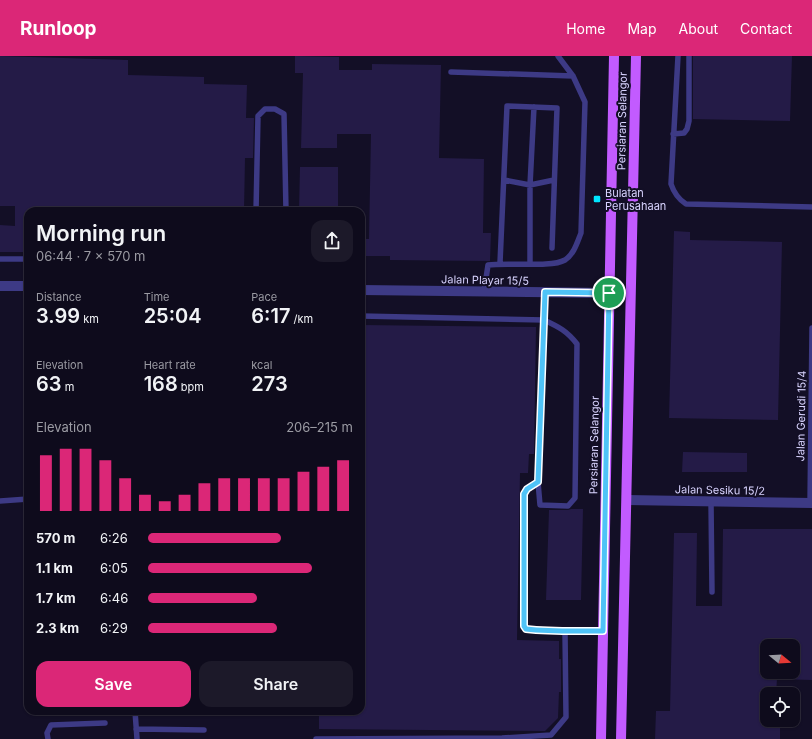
<!DOCTYPE html>
<html lang="en">
<head>
<meta charset="utf-8">
<style>
  :root { --surface:#0e0b1c; --page:#1c1929; --text:#f1f3f6; --muted:#9b9ba3; --line:#2e2b3b; --accent:#db2777 }
  body { margin:0; font-family:Inter,sans-serif; background:var(--page); color:var(--text); height:100vh; display:flex; flex-direction:column; font-size:15px; white-space:nowrap }
  * { box-sizing:border-box; margin:0 }
  p { font-size:13px; color:var(--muted) }
  .icon { flex:none; width:22px; height:22px; fill:none; stroke:currentColor; stroke-width:2; stroke-linecap:round; stroke-linejoin:round }
  .map { position:relative; flex:1; overflow:hidden }
  .drawer { position:absolute; left:24px; top:151px; width:341px; height:508px; display:flex; flex-direction:column; background:var(--surface); border-radius:12px; box-shadow:0 1px 3px #0004,0 0 0 1px var(--line) }
  .drawer>* { flex:none }
  .needle { width:26px; rotate:108deg }
  .buttons { position:absolute; left:760px; top:583px; display:grid; gap:8px }
  .buttons a { display:grid; place-items:center; width:40px; height:40px; border-radius:8px; background:var(--surface); box-shadow:0 1px 3px #0004,0 0 0 1px var(--line); font-size:20px }
  .pin { position:absolute; display:grid; place-items:center; width:34px; height:34px; color:#fff; margin:-17px; border:2px solid #fff; border-radius:50%; box-shadow:0 1px 4px #0007 }
  .round { display:grid; place-items:center; flex:none; width:42px; height:42px; border-radius:12px; background:var(--page) }
  .overview { display:flex; align-items:center; justify-content:space-between; height:68px; padding:0 12px }
  h1 { font-size:22px; font-weight:600; line-height:30px }
  .stats { display:grid; grid-template-columns:repeat(3,1fr); gap:6px; height:68px; padding:4px 12px }
  .stats div { display:grid; align-content:center }
  .stats b { font-size:20px; font-weight:600 }
  .stats small { font-size:11px; font-weight:400 }
  .stats p { font-size:11px }
  .chart { height:112px; padding:8px 12px }
  .chart p { display:flex; justify-content:space-between }
  .chart svg { width:100%; height:72px; margin-top:4px; stroke:var(--accent); stroke-width:6 }
  .action { display:flex; gap:8px; margin-top:auto; padding:8px 12px }
  .action a { flex:1; height:46px; border-radius:12px; background:var(--accent); color:#fff; font-size:16px; font-weight:600; line-height:46px; text-align:center }
  .action a+a { background:var(--page); color:var(--text) }
  ul { padding:0 12px; list-style:none; font-size:13px }
  li { display:grid; grid-template-columns:64px 48px 1fr; align-items:center; height:30px }
  li i { height:10px; border-radius:5px; background:var(--accent) }
  header { display:flex; align-items:center; gap:24px; box-sizing:border-box; height:56px; padding:0 20px; background:var(--accent); color:#fff }
  header strong { font-size:19px }
  nav { display:flex; gap:22px; margin-inline-start:auto; font-size:14px }
  .map>svg:first-child { display:block }
</style>
</head>
<body>
<header>
<strong>Runloop</strong>
<nav><a>Home</a><a>Map</a><a>About</a><a>Contact</a></nav>
</header>
<div class="map">
<svg width="812" height="683" viewBox="0 0 812 683">
  <rect width="100%" height="100%" fill="#130f26"/>
  <!-- building -->
  <path fill="#241b47" fill-rule="evenodd" d="M 0,0 L 128,4 L 128,19 L 204,21 L 204,28 L 247,29 L 246,62 L 254,62 L 253,102 L 245,102 L 244,155 L 28,155 L 28,196 L 0,196 L 0,169 L 15,170 L 15,150 L 0,150 Z
    M 295,0 L 339,1 L 339,14 L 372,14 L 372,8 L 441,9 L 439,102 L 484,103 L 483,177 L 491,177 L 490,205 L 390,204 L 390,200 L 361,200 L 361,183 L 369,183 L 371,78 L 337,78 L 337,92 L 301,92 L 303,17 L 295,17 Z
    M 693,0 L 792,0 L 790,65 L 693,63 Z
    M 300,111 L 338,111 L 338,155 L 299,155 Z
    M 674,175 L 690,176 L 690,184 L 782,186 L 778,364 L 669,362 Z
    M 361,269 L 536,271 L 534,398 L 529,398 L 528,417 L 520,417 L 517,584 L 559,585 L 559,603 L 561,603 L 561,636 L 559,636 L 558,662 L 545,675 L 319,673 L 319,655 L 361,655 Z
    M 683,396 L 747,397 L 747,416 L 682,416 Z
    M 571,453 L 583,453 L 581,544 L 546,544 L 549,454 L 568,454 Z
    M 723,473 L 812,473 L 812,624 L 777,623 L 776,638 L 767,638 L 767,664 L 780,666 L 780,683 L 655,683 L 656,655 L 670,655 L 674,477 L 697,477 L 696,550 L 722,550 ZM 767,590 L 793,590 L 793,616 L 767,616 Z"/>
  <g fill="none" stroke-linecap="round" stroke-linejoin="round">
    <!-- lane -->
    <path stroke="#3d3a85" stroke-width="5.5" d="M 678,0 L 671,128 C 674,137 678,143 686,148 L 812,151
      M 451,16 L 573,20
      M 673,78 L 684,77 L 687,73 L 689,65 L 689,0
      M 504,124 L 530,129 L 554,124
      M 256,155 L 258,60 L 265,53 L 275,53 L 284,58 L 286,155
      M 0,203 L 28,203
      M 500,207 L 507,50 L 557,52 L 552,192
      M 530,208 L 530,129 L 534,51
      M 484,236 L 488,209 C 508,206 551,212 565,204 C 574,198 577,187 581,177 L 585,46 L 573,20 L 558,0
      M 361,260 L 544,264 C 559,271 567,275 577,288 L 575,442 L 568,450 L 540,449 L 538,426 L 545,236
      M 538,426 L 527,433 L 524,438 L 524,570 L 526,573 C 552,576 577,575 603,575
      M 0,445 L 28,443
      M 711,446 L 712,536
      M 810,447 L 812,272
      M 135,655 L 137,683
      M 136,673 L 204,674
      M 48,683 L 47,677 L 51,669 L 105,667
      M 316,683 L 502,682 L 551,679 L 566,661 L 565,576"/>
    <!-- street -->
    <path stroke="#3d3a85" stroke-width="10" d="M 0,230 L 28,230
      M 361,234 L 609,237
      M 627,444 L 812,447"/>
    <!-- primary -->
    <path stroke="#c25bff" stroke-width="10" d="M 601,683 L 614,0
      M 621,683 L 636,0"/>
  </g>
  <g fill="none" stroke-linecap="round" stroke-linejoin="round">
    <!-- route casing -->
    <g stroke="#fff" stroke-width="8">
      <path id="route" d="M 545,236 L 609,237 L 603,575 C 577,575 552,576 526,573 L 524,570 L 524,438 L 527,433 L 538,426 Z"/>
    </g>
    <!-- route -->
    <use href="#route" stroke="#4fc3f7" stroke-width="5"/>
  </g>
  <!-- markers -->
  <rect fill="#00e5ff" stroke="#130f26" stroke-width="1.5" x="593" y="139" width="8" height="8" rx="2"/>
  <g text-anchor="middle" dominant-baseline="central" stroke-width="4" stroke-linejoin="round" paint-order="stroke">
    <!-- street labels -->
    <g font-size="11" fill="#d9d4ff" stroke="#130f26">
      <text transform="translate(622 65) rotate(-89)">Persiaran Selangor</text>
      <text transform="translate(485 224) rotate(1)">Jalan Playar 15/5</text>
      <text transform="translate(801 360) rotate(-89)">Jalan Gerudi 15/4</text>
      <text transform="translate(594 389) rotate(-89)">Persiaran Selangor</text>
      <text transform="translate(720 434) rotate(1)">Jalan Sesiku 15/2</text>
    </g>
    <!-- poi labels -->
    <g font-size="11" fill="#d9d4ff" stroke="#130f26" text-anchor="start">
      <text x="605" y="137">Bulatan<tspan x="605" dy="13">Perusahaan</tspan></text>
    </g>
  </g>
</svg>
<div class="buttons">
<a><svg class="needle" viewBox="-14 -14 28 28"><path d="M0-13l5 13h-10z" fill="#e53935"/><path d="M0 13l5-13h-10z" fill="#9b9ba3"/></svg></a>
<a><svg class="icon" aria-label="locate" viewBox="0 0 24 24"><circle cx="12" cy="12" r="6"/><path d="M12 2v4M12 18v4M2 12h4M18 12h4"/></svg></a>
</div>
<div class="pin" style="left:609px;top:237px;background:#1e9e55"><svg class="icon" aria-label="arrive" viewBox="0 0 24 24"><path d="M6 21V4h12l-3 4 3 4H6"/></svg></div>
<section class="drawer">
<div class="overview"><div><h1>Morning run</h1><p>06:44 · 7 × 570 m</p></div><a class="round"><svg class="icon" aria-label="share" viewBox="0 0 24 24"><path d="M12 15V3M7 8l5-5 5 5M5 13v7h14v-7"/></svg></a></div>
<div class="stats">
<div><p>Distance</p><b>3.99<small> km</small></b></div>
<div><p>Time</p><b>25:04</b></div>
<div><p>Pace</p><b>6:17<small> /km</small></b></div>
</div>
<div class="stats">
<div><p>Elevation</p><b>63<small> m</small></b></div>
<div><p>Heart rate</p><b>168<small> bpm</small></b></div>
<div><p>kcal</p><b>273</b></div>
</div>
<div class="chart"><p><span>Elevation</span>206–215 m</p>
<svg viewBox="0 0 160 44" preserveAspectRatio="none"><path d="M5 44V10M15 44V6M25 44V6M35 44V13M45 44V24M55 44V34M65 44V38M75 44V34M85 44V27M95 44V24M105 44V24M115 44V24M125 44V24M135 44V20M145 44V17M155 44V13"/></svg>
</div>
<ul>
<li><b>570 m</b>6:26<i style="width:65%"></i></li>
<li><b>1.1 km</b>6:05<i style="width:80%"></i></li>
<li><b>1.7 km</b>6:46<i style="width:53%"></i></li>
<li><b>2.3 km</b>6:29<i style="width:63%"></i></li>
</ul>
<div class="action"><a>Save</a><a>Share</a></div>
</section>
</div>
</body>
</html>
